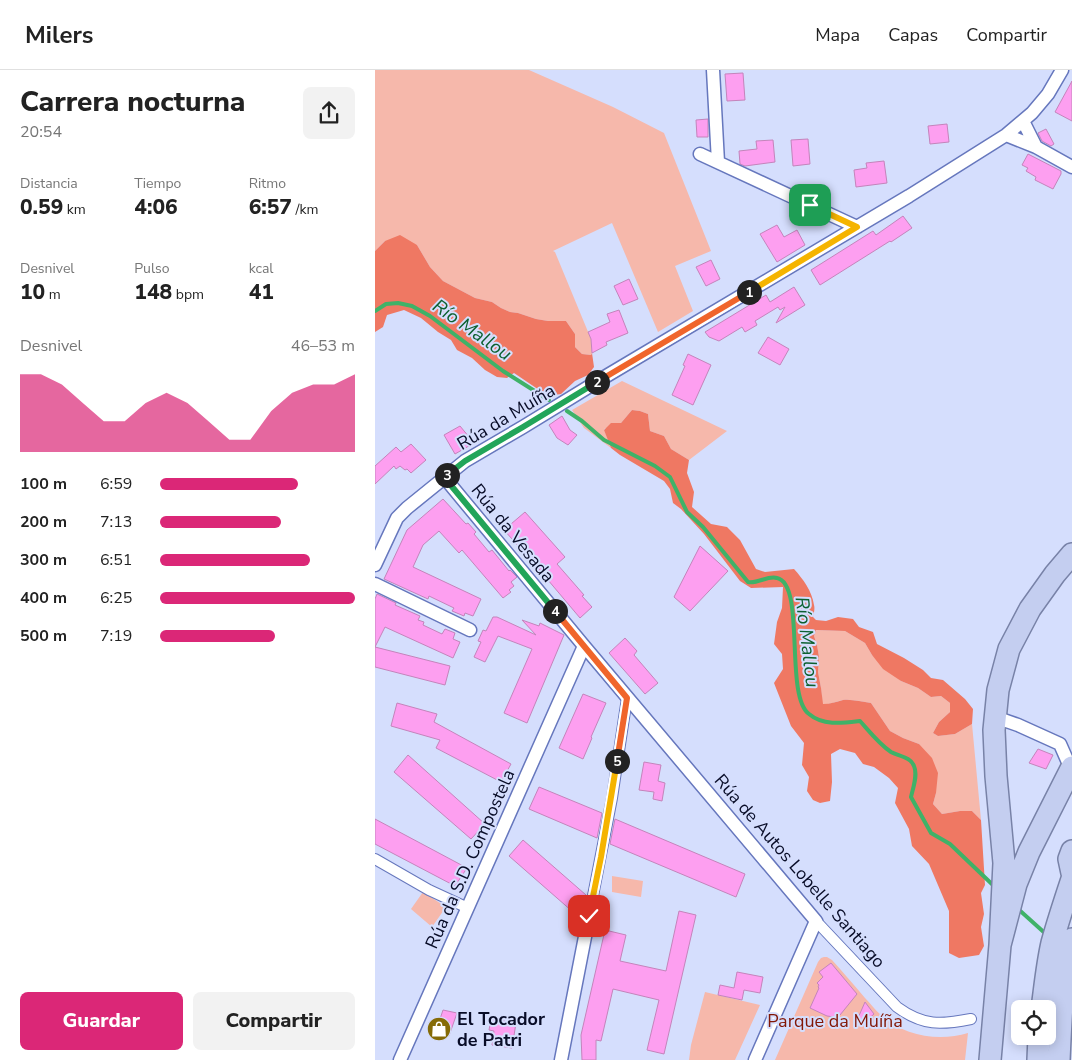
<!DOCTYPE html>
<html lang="es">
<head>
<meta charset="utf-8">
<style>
  :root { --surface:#fff; --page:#f2f2f2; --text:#222; --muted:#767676; --line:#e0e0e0; --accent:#db2777 }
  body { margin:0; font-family:"Nunito Sans",sans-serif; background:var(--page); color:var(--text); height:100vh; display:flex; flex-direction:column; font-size:19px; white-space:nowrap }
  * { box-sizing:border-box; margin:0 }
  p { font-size:16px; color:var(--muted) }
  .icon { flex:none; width:28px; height:28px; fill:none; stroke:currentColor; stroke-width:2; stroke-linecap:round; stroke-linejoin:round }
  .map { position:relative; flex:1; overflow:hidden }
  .side { display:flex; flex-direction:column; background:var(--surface); width:375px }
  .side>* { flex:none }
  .fabs { position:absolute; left:636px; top:930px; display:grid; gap:10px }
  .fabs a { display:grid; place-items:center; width:45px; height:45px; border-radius:8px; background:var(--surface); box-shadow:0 2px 12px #0003; font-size:25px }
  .pin { position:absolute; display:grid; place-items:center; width:42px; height:42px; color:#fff; margin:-21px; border-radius:10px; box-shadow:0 2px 8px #0006 }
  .km { position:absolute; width:25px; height:25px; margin:-12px; border-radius:50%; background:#222; color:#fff; font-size:14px; line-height:25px; text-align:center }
  .round { display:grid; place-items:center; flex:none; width:52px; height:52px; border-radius:8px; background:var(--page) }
  .summary { display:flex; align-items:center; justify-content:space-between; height:85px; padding:0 20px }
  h1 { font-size:28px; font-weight:800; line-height:38px }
  .metrics { display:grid; grid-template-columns:repeat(3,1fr); gap:8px; height:85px; padding:5px 20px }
  .metrics div { display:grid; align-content:center }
  .metrics b { font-size:21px; font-weight:800 }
  .metrics small { font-size:14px; font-weight:400 }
  .metrics p { font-size:14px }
  .chart { height:140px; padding:10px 20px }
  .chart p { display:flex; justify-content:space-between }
  .chart svg { width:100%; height:90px; margin-top:5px; fill:var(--accent); opacity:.7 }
  .button { display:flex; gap:10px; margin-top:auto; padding:10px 20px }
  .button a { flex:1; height:58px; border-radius:8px; background:var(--accent); color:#fff; font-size:20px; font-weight:800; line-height:58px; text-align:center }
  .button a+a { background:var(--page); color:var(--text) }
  ul { padding:0 20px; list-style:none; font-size:16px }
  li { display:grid; grid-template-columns:80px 60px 1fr; align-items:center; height:38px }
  li i { height:12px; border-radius:6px; background:var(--accent) }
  header { display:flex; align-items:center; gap:30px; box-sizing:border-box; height:70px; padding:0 25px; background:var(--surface); border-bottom:1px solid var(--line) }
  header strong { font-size:24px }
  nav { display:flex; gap:28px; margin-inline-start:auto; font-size:18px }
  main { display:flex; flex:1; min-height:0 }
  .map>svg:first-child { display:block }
</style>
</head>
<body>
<header>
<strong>Milers</strong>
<nav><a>Mapa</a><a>Capas</a><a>Compartir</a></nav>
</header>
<main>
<section class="side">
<div class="summary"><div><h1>Carrera nocturna</h1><p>20:54</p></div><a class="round"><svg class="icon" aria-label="share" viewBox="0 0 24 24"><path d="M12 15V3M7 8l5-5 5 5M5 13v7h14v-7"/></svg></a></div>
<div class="metrics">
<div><p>Distancia</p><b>0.59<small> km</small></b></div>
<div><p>Tiempo</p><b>4:06</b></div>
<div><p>Ritmo</p><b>6:57<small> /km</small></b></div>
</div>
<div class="metrics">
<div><p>Desnivel</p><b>10<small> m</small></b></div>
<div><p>Pulso</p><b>148<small> bpm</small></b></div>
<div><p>kcal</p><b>41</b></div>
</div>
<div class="chart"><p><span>Desnivel</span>46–53 m</p>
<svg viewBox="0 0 160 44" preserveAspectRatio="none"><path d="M0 44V6L10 6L20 11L30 20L40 29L50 29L60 20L70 15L80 20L90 29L100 38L110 38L120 24L130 15L140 11L150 11L160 6V44z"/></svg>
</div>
<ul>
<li><b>100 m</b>6:59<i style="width:71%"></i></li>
<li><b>200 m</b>7:13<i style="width:62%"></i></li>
<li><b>300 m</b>6:51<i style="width:77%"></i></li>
<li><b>400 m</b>6:25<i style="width:100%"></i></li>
<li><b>500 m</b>7:19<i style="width:59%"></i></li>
</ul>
<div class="button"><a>Guardar</a><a>Compartir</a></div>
</section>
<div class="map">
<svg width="697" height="990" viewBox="0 0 697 990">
  <rect width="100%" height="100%" fill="#d5defd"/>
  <!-- green -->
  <path fill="#f6b8ab" d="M 0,0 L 154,0 L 238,37 L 289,63 L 336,181 L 300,196 L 318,241 L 283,262 L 237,153 L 178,181 L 180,182 L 216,269 L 217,283 L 216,285 L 207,284 L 200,277 L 200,264 L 191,251 L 173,251 L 161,249 L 143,243 L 135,242 L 126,238 L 117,232 L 100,228 L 68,211 L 55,197 L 42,175 L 10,171 L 0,181 Z
    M 247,311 L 352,361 L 314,390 L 296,379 L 289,366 L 275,361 L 273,344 L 265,341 L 257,340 L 246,353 L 229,359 L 236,378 L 209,358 L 197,340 Z
    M 441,560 L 470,561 L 490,573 L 497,585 L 526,611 L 543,618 L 556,627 L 566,626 L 575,633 L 575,642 L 564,652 L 558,663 L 563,666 L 580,664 L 597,654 L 606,750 L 597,741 L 585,741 L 567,744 L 558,734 L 561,723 L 544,674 L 528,668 L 515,661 L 496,633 C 487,632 477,629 468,630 C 460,632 455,634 447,635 L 446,618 L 443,602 L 444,587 L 442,575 L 439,566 Z
    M 237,806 L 268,811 L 266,827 L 237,822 Z
    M 48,822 L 71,837 L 57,857 L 36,839 Z
    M 449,887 L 452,887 L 457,890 C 468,902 479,915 490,928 C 495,933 500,940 506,945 C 528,966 564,972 593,963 L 590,990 L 400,990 L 443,892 L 446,888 Z
    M 330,922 L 385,935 L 360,990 L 314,990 L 316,975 Z"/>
  <!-- forest -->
  <path fill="#ef7863" d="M 25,165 L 42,175 L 55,197 L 68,211 L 100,228 L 117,232 L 126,238 L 135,242 L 143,243 L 161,249 L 173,251 L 191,251 L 200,264 L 200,277 L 207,284 L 216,285 L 217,283 L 219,297 L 213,305 L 200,311 L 186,324 L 173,326 L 139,303 L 132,308 L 122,307 L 110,300 L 97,288 L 82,280 L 76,270 L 63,262 L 46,248 L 29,240 L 12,245 L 8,257 L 0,262 L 0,181 L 10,171 Z
    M 257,340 L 265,341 L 273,344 L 275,361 L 289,366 L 296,379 L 314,390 L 312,403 L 319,422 L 317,437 L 336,454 L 352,457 L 365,470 L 381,499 L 390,502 L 419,499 C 428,509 437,521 439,535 C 440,538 439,543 438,547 L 441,550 L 451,551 L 463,547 L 478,549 L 484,557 L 498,562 L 502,574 L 529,588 L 548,600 L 556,608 L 568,610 L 590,629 L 598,639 L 597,654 L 580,664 L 563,666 L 558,663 L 564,652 L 575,642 L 575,633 L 566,626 L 556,627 L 543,618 L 526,611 L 508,599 L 497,585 L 490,573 L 470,561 L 441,560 L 439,566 L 442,575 L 444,587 L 443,602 L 446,618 L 448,634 C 455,634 461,632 468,630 C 477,629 487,632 496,633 L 515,661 L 528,668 L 544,674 L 557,688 L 563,703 L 561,723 L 558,734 L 567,744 L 585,741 L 597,741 L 606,750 L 610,815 L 606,823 L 609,844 L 606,857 L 609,876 L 604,885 L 584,888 L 574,883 L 574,841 L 554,794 L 537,776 L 534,759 L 520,733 L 523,718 L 514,708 L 499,697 L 488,694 L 480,683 L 465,679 L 456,684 L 457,712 L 455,731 L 445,733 L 438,730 L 432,721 L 434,707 L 427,695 L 429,673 L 416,656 L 399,613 L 408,599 L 407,584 L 399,574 L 402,552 L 407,538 L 408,517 L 376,518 L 365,511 L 329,464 L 306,439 L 298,433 L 295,419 L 289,411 L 245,385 L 236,378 L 229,360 L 236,353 L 246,353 Z"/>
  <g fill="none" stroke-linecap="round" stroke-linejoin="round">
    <!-- stream -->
    <path stroke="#3fb268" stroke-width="4" d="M 0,241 L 11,234 L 23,233 L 37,236 L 55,246 L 128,301 L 174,330
      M 192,341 L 207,351 L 229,370 L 280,396 L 295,407 L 312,442 L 328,457 L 373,512 C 383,514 393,505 402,508 C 431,514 409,626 434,644 C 448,656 468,653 485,651 C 494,661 504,674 516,682 C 523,686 536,687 539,696 C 543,705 538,718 536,727 L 556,763 L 575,774 L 620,817
      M 642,838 L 672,865"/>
  </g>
  <!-- building -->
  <path fill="#fd9ff0" stroke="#c484bb" d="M 368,3 L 370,30 L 352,31 L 350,4 Z
    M 697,11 L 697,51 L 680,42 Z
    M 333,49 L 333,67 L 322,67 L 321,50 Z
    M 572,54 L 574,72 L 555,74 L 553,56 Z
    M 671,59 L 679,74 L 676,76 L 667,71 L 663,63 Z
    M 433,69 L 435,94 L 418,96 L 416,70 Z
    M 398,70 L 400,92 L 370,96 L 365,94 L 364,81 L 382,79 L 381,71 Z
    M 653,84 L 686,101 L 686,104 L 678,119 L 660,110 L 661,107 L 651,101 L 653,98 L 647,95 Z
    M 509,91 L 512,113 L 481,117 L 479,100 L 492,98 L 491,93 Z
    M 528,146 L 537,158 L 516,172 L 515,171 L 445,215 L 436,200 L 498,161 L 501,165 Z
    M 402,155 L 409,167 L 422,160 L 430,175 L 402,192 L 385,164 Z
    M 336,190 L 345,209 L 331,216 L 321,197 Z
    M 254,209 L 263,229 L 248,235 L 239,216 Z
    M 419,217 L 430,235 L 401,253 L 410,237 L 405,240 L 403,237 L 380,251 L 382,255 L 370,262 L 367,257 L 344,271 L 334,267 L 330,262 L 391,225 L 395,232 Z
    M 244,240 L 253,263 L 231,272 L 232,275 L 217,283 L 216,269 L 213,262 L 235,252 L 232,244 Z
    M 393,267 L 414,279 L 405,295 L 383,283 Z
    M 313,284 L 336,295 L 318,335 L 297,325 L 310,296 L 308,295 Z
    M 187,346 L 195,360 L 202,365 L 193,375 L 182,368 L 174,355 Z
    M 85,356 L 99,373 L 80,384 L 69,365 Z
    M 36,374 L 51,390 L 36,403 L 32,399 L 30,400 L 25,396 L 21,399 L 19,396 L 0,414 L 0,396 L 21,377 L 26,382 Z
    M 68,429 L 91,454 L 93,453 L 101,462 L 99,464 L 114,482 L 117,480 L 134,501 L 135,500 L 142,507 L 136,512 L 139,516 L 134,520 L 136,522 L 128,528 L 87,480 L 84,483 L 64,461 L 48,475 L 38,497 L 106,529 L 98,546 L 90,543 L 89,546 L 77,541 L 79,538 L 54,526 L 53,529 L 9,509 L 32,460 Z
    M 150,442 L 190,487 L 182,494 L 209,525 L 207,526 L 217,537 L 205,548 L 162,497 L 129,460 Z
    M 325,476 L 353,501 L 315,541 L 299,527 Z
    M 2,524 L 21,533 L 20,535 L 45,546 L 43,550 L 49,552 L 48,555 L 67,564 L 70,559 L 80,563 L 78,569 L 85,572 L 78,588 L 10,557 L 0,577 L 75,596 L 70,615 L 0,597 L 0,529 Z
    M 118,547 L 122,547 L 161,565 L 147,550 L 164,556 L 165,553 L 189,565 L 152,653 L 129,643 L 157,579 L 123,566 L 110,592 L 99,587 L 106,572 L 103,571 L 108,560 L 111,561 Z
    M 250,568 L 262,581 L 259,585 L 283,613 L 270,624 L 234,583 Z
    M 208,624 L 231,633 L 216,667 L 217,668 L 208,689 L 184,678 Z
    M 22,633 L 62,644 L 59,652 L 136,694 L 126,712 L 61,678 L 65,670 L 16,656 Z
    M 663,679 L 678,685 L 671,699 L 654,693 Z
    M 33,685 L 110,754 L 96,769 L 19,702 Z
    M 269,692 L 286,695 L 283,711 L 290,713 L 287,731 L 278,729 L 279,722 L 264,720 Z
    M 164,717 L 227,743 L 222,768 L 154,739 Z
    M 0,749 L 92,798 L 80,816 L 0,774 Z
    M 240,749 L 370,804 L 361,827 L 235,774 Z
    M 148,770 L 211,825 L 211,827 L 198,842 L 134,786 Z
    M 304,841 L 321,845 L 289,984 L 272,980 L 284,930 L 238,919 L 226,971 L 221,970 L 221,990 L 207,990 L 206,965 L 230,860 L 251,865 L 245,891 L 291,901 Z
    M 456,893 L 482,924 L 465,945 L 459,947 L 452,946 L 435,938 L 444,918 L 443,917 L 444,915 L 442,913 L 448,907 L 444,902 Z
    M 362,902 L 388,907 L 385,923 L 369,920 L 367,930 L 343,925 L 345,915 L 359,918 Z
    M 490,932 L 499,944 L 491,951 L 483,948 Z
    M 68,940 L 82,943 L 74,966 L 60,964 Z
    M 116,949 L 141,953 L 137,978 L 117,975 L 119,961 L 114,960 Z"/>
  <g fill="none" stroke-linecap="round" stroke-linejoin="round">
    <!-- pedestrian casing -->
    <g stroke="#6677bd" stroke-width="12">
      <path id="pedestrian" d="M 0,789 L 54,820 L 93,838
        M 216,836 L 237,728 L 252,628
        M 441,851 L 522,937 C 548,956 566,955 596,949"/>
    </g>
    <!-- minor casing -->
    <g stroke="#6677bd" stroke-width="15">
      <path id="minor" d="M 338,0 L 343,92
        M 648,51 L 661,77
        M 631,65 L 661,77 L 697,97
        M 325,84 L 482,157
        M 69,407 L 209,576 L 441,851 L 380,990
        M 0,495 L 22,448 L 32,438 L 90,391 L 148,357 L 233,305 L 534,126 L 631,65 L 657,43 L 673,24 L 687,0
        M 0,514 L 95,560
        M 620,647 L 643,655 L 685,674 L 696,699
        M 25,990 L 209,576
        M 186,990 L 216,836"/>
    </g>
    <!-- trunk casing -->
    <g stroke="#7882a7" stroke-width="24">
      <path id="trunk" d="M 697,781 L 694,789 L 697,803
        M 625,875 L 629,793 L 621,706 L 619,660 L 623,620 L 634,579 L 655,539 L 680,504 L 697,484
        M 667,939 C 670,917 672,895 677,873 C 683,851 690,830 697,809
        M 615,990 L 625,875 L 641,814 L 654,782 L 697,697
        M 663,990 L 664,966
        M 684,990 C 686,949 687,908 697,869"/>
    </g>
    <!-- pedestrian -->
    <use href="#pedestrian" stroke="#fff" stroke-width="10"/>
    <!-- minor -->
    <use href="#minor" stroke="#fff" stroke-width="12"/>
    <!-- trunk -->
    <use href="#trunk" stroke="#c4cef0" stroke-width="21"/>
  </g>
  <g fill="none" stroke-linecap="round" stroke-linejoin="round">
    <!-- split-1 casing -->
    <g stroke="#fff" stroke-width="10">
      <path id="split-1" d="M 374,222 L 482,157 L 435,135"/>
    </g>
    <!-- split-2 casing -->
    <g stroke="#fff" stroke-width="10">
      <path id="split-2" d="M 222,312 L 374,222"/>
    </g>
    <!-- split-3 casing -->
    <g stroke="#fff" stroke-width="10">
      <path id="split-3" d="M 72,405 L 90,391 L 148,357 L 222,312"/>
    </g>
    <!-- split-4 casing -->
    <g stroke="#fff" stroke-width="10">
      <path id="split-4" d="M 72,405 L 69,407 L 180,541"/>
    </g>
    <!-- split-5 casing -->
    <g stroke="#fff" stroke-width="10">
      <path id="split-5" d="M 180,541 L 252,628 L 242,691"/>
    </g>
    <!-- split-6 casing -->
    <g stroke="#fff" stroke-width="10">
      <path id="split-6" d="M 214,846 L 226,787 L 242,691"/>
    </g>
    <!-- split-1 -->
    <use href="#split-1" stroke="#f5b400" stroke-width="6"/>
    <!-- split-2 -->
    <use href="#split-2" stroke="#f0652b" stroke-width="6"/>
    <!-- split-3 -->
    <use href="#split-3" stroke="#22a559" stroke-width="6"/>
    <!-- split-4 -->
    <use href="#split-4" stroke="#22a559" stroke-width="6"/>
    <!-- split-5 -->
    <use href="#split-5" stroke="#f0652b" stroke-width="6"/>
    <!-- split-6 -->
    <use href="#split-6" stroke="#f5b400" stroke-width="6"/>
  </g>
  <!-- icons -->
  <defs>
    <g id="shop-disc" transform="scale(1.25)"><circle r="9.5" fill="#856b07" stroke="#d5defd"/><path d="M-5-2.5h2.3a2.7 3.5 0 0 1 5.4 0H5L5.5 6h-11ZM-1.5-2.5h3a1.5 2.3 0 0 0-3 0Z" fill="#fff"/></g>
  </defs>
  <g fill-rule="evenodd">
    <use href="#shop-disc" x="64" y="959"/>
  </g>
  <g text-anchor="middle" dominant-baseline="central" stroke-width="4" stroke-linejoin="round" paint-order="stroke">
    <!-- street labels -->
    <g font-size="18" fill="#080c27" stroke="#d5defd">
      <text transform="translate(131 347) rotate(-31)">Rúa da Muíña</text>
      <text transform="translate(138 463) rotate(51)">Rúa da Vesada</text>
      <text transform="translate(95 789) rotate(-66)">Rúa da S.D. Compostela</text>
      <text transform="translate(425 801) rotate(49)">Rúa de Autos Lobelle Santiago</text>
    </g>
    <!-- poi labels -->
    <g font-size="18" font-weight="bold" fill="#080c27" stroke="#d5defd" text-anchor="start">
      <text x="82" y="949">El Tocador<tspan x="82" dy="21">de Patri</tspan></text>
    </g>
    <!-- park labels -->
    <g font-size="18" fill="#821706" stroke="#d5defd">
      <text x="460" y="951">Parque da Muíña</text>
    </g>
    <!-- water labels -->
    <g font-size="19" font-style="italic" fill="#0c6030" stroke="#d5defd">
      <text transform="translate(97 260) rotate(35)">Río Mallou</text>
      <text transform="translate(432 572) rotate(83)">Río Mallou</text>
    </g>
  </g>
</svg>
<div class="fabs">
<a><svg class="icon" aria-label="locate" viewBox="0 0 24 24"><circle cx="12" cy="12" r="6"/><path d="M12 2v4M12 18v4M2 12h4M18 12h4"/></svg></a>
</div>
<div class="pin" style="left:435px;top:135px;background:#1e9e55"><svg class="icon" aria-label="arrive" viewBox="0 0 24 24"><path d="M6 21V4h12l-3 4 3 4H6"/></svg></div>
<div class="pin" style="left:214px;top:846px;background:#d93025"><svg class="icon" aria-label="check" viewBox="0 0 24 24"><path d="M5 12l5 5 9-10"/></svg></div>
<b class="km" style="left:374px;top:222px">1</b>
<b class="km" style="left:222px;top:312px">2</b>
<b class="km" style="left:72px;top:405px">3</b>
<b class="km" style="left:180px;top:541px">4</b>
<b class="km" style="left:242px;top:691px">5</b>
</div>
</main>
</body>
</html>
